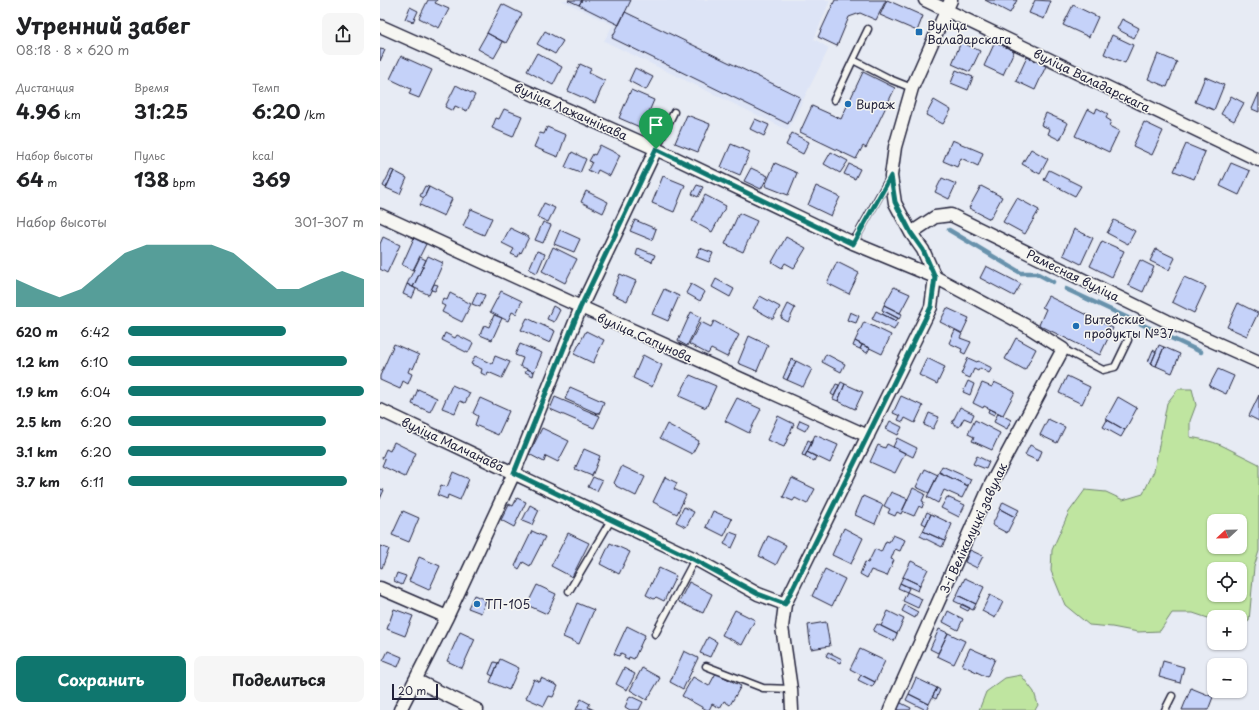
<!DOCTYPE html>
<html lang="ru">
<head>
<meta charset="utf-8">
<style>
  :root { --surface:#fff; --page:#f6f6f6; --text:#202124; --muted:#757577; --accent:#0f766e }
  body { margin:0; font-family:"Playpen Sans",sans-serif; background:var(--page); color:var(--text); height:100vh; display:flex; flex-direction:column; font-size:15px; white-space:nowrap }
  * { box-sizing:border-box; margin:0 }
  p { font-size:13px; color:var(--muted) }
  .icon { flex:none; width:22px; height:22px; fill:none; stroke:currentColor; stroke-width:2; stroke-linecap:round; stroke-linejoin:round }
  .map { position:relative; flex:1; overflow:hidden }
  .drawer { display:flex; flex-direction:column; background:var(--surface); width:380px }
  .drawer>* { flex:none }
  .needle { width:26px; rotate:248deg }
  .fabs { position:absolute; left:827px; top:514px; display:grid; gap:8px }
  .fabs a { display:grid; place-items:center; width:40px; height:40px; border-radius:8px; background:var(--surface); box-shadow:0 1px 3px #0004; font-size:20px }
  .scale { position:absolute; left:12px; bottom:10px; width:46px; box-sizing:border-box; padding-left:4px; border:2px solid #22223b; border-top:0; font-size:11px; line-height:14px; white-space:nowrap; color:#22223b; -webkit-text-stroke:3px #f6f6f2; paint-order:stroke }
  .pin { position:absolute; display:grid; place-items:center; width:34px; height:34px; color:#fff; margin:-41px -17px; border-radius:50% 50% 50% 0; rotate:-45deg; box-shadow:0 0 4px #0007 }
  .pin .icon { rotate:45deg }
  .round { display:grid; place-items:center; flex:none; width:42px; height:42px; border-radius:8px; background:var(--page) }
  .overview { display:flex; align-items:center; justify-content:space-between; height:68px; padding:0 16px }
  h1 { font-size:22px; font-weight:700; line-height:30px }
  .stats { display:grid; grid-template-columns:repeat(3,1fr); gap:6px; height:68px; padding:4px 16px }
  .stats div { display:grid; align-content:center }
  .stats b { font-size:20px; font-weight:700 }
  .stats small { font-size:11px; font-weight:400 }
  .stats p { font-size:11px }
  .chart { height:112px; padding:8px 16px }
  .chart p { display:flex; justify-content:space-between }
  .chart svg { width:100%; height:72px; margin-top:4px; fill:var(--accent); opacity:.7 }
  .cta { display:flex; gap:8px; margin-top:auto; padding:8px 16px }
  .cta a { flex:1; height:46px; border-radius:8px; background:var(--accent); color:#fff; font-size:16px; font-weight:700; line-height:46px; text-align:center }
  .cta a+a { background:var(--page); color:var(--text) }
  ul { padding:0 16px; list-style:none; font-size:13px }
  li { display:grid; grid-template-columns:64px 48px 1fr; align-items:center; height:30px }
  li i { height:10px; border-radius:5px; background:var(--accent) }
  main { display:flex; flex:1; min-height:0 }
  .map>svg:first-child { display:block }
</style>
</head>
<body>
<main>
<section class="drawer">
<div class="overview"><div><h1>Утренний забег</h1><p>08:18 · 8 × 620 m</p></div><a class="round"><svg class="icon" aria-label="share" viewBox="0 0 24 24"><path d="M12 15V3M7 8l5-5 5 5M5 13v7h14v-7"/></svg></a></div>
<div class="stats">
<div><p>Дистанция</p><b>4.96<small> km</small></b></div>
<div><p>Время</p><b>31:25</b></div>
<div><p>Темп</p><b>6:20<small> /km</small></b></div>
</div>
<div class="stats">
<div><p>Набор высоты</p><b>64<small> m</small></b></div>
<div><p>Пульс</p><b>138<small> bpm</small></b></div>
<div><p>kcal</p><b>369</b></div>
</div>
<div class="chart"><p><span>Набор высоты</span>301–307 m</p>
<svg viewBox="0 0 160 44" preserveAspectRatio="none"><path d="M0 44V27L10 33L20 38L30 33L40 22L50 11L60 6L70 6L80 6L90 6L100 11L110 22L120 33L130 33L140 27L150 22L160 27V44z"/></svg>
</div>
<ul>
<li><b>620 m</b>6:42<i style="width:67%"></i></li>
<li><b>1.2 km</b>6:10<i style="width:93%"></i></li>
<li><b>1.9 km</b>6:04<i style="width:100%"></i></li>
<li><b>2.5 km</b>6:20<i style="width:84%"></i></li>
<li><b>3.1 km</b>6:20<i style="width:84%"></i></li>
<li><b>3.7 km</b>6:11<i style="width:93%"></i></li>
</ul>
<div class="cta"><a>Сохранить</a><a>Поделиться</a></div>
</section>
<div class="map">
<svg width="879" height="710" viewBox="0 0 879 710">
  <rect width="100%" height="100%" fill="#e7ebf4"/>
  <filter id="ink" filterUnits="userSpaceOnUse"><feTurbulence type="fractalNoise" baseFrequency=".025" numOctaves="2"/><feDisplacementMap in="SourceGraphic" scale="8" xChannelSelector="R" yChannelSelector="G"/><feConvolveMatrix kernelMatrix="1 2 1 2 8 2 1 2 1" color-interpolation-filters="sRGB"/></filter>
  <g filter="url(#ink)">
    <!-- built -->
    <path fill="#dde4f6" d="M 181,0 L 450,0 L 434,39 L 449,48 L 408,130 L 224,41 L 233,25 Z"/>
    <!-- green -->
    <path fill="#bfe5a0" stroke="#70846e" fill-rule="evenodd" d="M 798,389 L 812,389 L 816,405 L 810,421 L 810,437 C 821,439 831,441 841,445 C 854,451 866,458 879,464 L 879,551 L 874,567 L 869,621 L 860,624 L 860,617 L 834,617 L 834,620 L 813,613 L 792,613 L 780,631 L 758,632 L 732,627 L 709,625 L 685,605 L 671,571 L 672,550 L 689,512 L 705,490 L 726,492 L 743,500 L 763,494 L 774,471 L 787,403 ZM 834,521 L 860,521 L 860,547 L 834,547 ZM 834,569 L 860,569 L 860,595 L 834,595 Z
      M 641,675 L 654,692 L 658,705 L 655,710 L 599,710 L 606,692 L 625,678 Z"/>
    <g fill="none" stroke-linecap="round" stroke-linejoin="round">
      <!-- stream -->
      <path stroke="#6892ac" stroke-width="4.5" d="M 569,230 L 641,273 L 656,273 L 673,282
        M 686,289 L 821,352"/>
    </g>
    <!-- building -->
    <path fill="#c5d2f9" stroke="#22223b" d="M 48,0 L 57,0 L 55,3 L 69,9 L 59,28 L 39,18 Z
      M 188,0 L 202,0 L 199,5 Z
      M 202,0 L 251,0 L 239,25 L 199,5 Z
      M 455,0 L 506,0 L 496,20 L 480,13 L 469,17 L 457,46 L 438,37 Z
      M 507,0 L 543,16 L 537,31 L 500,15 Z
      M 605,0 L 637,0 L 630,13 Z
      M 655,0 L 671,1 L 664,19 L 649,13 Z
      M 122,4 L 142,14 L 126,43 L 107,33 Z
      M 693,5 L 718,17 L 709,37 L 683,25 Z
      M 30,7 L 38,11 L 33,22 L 25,19 Z
      M 245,12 L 420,97 L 408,124 L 232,38 Z
      M 742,19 L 759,28 L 754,38 L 737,29 Z
      M 165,31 L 183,41 L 175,54 L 157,44 Z
      M 107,33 L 123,42 L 114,58 L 98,49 Z
      M 732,35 L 753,45 L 745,63 L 724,54 Z
      M 581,42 L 600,51 L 590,72 L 572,64 Z
      M 615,42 L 634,51 L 623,75 L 604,66 Z
      M 0,49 L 5,50 L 0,61 Z
      M 157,53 L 182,67 L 173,85 L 147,71 Z
      M 778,54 L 797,62 L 787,87 L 768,79 Z
      M 21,56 L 52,70 L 39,98 L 29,94 L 31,89 L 10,79 Z
      M 647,57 L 666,66 L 655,90 L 636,81 Z
      M 200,64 L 211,69 L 209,73 L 225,81 L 215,103 L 188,91 Z
      M 255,68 L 273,77 L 266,90 L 249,81 Z
      M 576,70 L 593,77 L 588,90 L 571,83 Z
      M 483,72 L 515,88 L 486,148 L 483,146 L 476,159 L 420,132 L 432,106 L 461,119 Z
      M 825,77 L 844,85 L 834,110 L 815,102 Z
      M 76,85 L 95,95 L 87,111 L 75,106 L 73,111 L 65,107 Z
      M 251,90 L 274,100 L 262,128 L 239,118 Z
      M 879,93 L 879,112 L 872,109 Z
      M 851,96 L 864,103 L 854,121 L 841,114 Z
      M 554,100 L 571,110 L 563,124 L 546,115 Z
      M 717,108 L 728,114 L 726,118 L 731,121 L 729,126 L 739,131 L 729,152 L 695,136 L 708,109 L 715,113 Z
      M 124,109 L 142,116 L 133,137 L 112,128 L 116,118 L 119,119 Z
      M 666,113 L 688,123 L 680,140 L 668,134 L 670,129 L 661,125 Z
      M 307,115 L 330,124 L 318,152 L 295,143 Z
      M 375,119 L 389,125 L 384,136 L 370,129 Z
      M 764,122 L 783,131 L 772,155 L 753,146 Z
      M 167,127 L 186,135 L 178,157 L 154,147 L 160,133 L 164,134 Z
      M 412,133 L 429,142 L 423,154 L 406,145 Z
      M 572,140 L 603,153 L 598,166 L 581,158 L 577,167 L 563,161 Z
      M 351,144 L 370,152 L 360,175 L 341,167 Z
      M 806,144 L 825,152 L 814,179 L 794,171 Z
      M 220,145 L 240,155 L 230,176 L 218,170 L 216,174 L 208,170 L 212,162 L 209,161 L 213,154 L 215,155 Z
      M 651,149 L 668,159 L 660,174 L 642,164 Z
      M 192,152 L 206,159 L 200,173 L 185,167 Z
      M 451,152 L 468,161 L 460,173 L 444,164 Z
      M 395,163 L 417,173 L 408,195 L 385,186 Z
      M 851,163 L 870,171 L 859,195 L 840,186 Z
      M 469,164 L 480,169 L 475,179 L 464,174 Z
      M 371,168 L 388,176 L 381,189 L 364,181 Z
      M 11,170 L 14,171 L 6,188 L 3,186 Z
      M 669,170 L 701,186 L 695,196 L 664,180 Z
      M 14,171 L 27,178 L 20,194 L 6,188 Z
      M 283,176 L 305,185 L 294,212 L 272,203 Z
      M 562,178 L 576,184 L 569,199 L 555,192 Z
      M 317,185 L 323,187 L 318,197 L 312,194 Z
      M 45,186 L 49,187 L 44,198 L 40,196 Z
      M 436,186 L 460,197 L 451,216 L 428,205 Z
      M 601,186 L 622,197 L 610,219 L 589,208 Z
      M 49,187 L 72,199 L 64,216 L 40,205 Z
      M 206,191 L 228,202 L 223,213 L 201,202 Z
      M 325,195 L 346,206 L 332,232 L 312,221 Z
      M 637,198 L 659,210 L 645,234 L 623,222 Z
      M 164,203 L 175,208 L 168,222 L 157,217 Z
      M 91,209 L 112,218 L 104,235 L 83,226 Z
      M 359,213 L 377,221 L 363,252 L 345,244 Z
      M 255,220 L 276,229 L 272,240 L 250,231 Z
      M 734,220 L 755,231 L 748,244 L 727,233 Z
      M 163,222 L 171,225 L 163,243 L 155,240 Z
      M 130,228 L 149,237 L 141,253 L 140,252 L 138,257 L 131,254 L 134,249 L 122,243 Z
      M 694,229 L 713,238 L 701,264 L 683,255 Z
      M 180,230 L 200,239 L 194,252 L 174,244 Z
      M 3,237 L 20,245 L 7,273 L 0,269 L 0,244 Z
      M 406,237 L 426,248 L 414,268 L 405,263 L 402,268 L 392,262 Z
      M 34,238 L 46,244 L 33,270 L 22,265 Z
      M 722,241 L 744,251 L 732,277 L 710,266 Z
      M 173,247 L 197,259 L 185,283 L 162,271 Z
      M 258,248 L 275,255 L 272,262 L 256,255 Z
      M 320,248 L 333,253 L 329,262 L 316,257 Z
      M 776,249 L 795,258 L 789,270 L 770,261 Z
      M 157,251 L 165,254 L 157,273 L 149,269 Z
      M 48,256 L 63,263 L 49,295 L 33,287 Z
      M 40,257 L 46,260 L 33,287 L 27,284 Z
      M 760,260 L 774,267 L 763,292 L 748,285 Z
      M 457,262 L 479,273 L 469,294 L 447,283 Z
      M 606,266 L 641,284 L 634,296 L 600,278 Z
      M 240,274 L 256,281 L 247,301 L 232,294 Z
      M 804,277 L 826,287 L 814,313 L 792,302 Z
      M 336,279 L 354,289 L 350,297 L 332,287 Z
      M 27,284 L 36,289 L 32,298 L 23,294 Z
      M 54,284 L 58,285 L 55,291 L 51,290 Z
      M 311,284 L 325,292 L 320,301 L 306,293 Z
      M 514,287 L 530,294 L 520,313 L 504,305 Z
      M 284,289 L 299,296 L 288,321 L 272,314 Z
      M 121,291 L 142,301 L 136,314 L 132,312 L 128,321 L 110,312 Z
      M 97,292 L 105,295 L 100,307 L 92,304 Z
      M 70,293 L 91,304 L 82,322 L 62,312 L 65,306 L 61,304 L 63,298 L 67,300 Z
      M 380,296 L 400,307 L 393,319 L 373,308 Z
      M 668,296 L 733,328 L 720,355 L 659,325 L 666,309 L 662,307 Z
      M 858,303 L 878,313 L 867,336 L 847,327 Z
      M 408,304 L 415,308 L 408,322 L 401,318 Z
      M 504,305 L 522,314 L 519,319 L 502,310 Z
      M 173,306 L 180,310 L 174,322 L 167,319 Z
      M 567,308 L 589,318 L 582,333 L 560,322 Z
      M 496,311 L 518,322 L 514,330 L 492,319 Z
      M 504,311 L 518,318 L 516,321 L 502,314 Z
      M 311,312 L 321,317 L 307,346 L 298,341 Z
      M 470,312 L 479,316 L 476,323 L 467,320 Z
      M 114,315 L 122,318 L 112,340 L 100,335 L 104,325 L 109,327 Z
      M 147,318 L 175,331 L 170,343 L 141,330 Z
      M 334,321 L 359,335 L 347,357 L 331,349 L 328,354 L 309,344 L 321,322 L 331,327 Z
      M 484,322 L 511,335 L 502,354 L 475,341 Z
      M 575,330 L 582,334 L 580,338 L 591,342 L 585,354 L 581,352 L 582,349 L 569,343 Z
      M 206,331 L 224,340 L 213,363 L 194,354 Z
      M 65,333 L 75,338 L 77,335 L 93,343 L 88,353 L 62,340 Z
      M 369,336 L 388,345 L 377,371 L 358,363 Z
      M 636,338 L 656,349 L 645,370 L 625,359 Z
      M 475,341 L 482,345 L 480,349 L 473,346 Z
      M 14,344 L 39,355 L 33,369 L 30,367 L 28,372 L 32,374 L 28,384 L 23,381 L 20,389 L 0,380 L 0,376 Z
      M 140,344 L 162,353 L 154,372 L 140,366 L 143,358 L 135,355 Z
      M 482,345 L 490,348 L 487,353 L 480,349 Z
      M 779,345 L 784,347 L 776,366 L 771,364 Z
      M 784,347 L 800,354 L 792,373 L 776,366 Z
      M 773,350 L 776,352 L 771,364 L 768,362 Z
      M 446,354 L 465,364 L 461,372 L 442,362 Z
      M 263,355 L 282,365 L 272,387 L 253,378 Z
      M 95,356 L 112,364 L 115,356 L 130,362 L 122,378 L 108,372 L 107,376 L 101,373 L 102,369 L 91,364 Z
      M 547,358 L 565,367 L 557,384 L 539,375 Z
      M 588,358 L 597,362 L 598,361 L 612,368 L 609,373 L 600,368 L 598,371 L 594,369 L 590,378 L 581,374 Z
      M 411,359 L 416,361 L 407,380 L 403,378 Z
      M 416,361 L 432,369 L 423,387 L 407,380 Z
      M 147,369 L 154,372 L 153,376 L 145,372 Z
      M 838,369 L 854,376 L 846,394 L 829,386 Z
      M 310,375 L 336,386 L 326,408 L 299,396 Z
      M 687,376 L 710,387 L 702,404 L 679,393 Z
      M 588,381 L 594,384 L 590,395 L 583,392 Z
      M 461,382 L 465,384 L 458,401 L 453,399 Z
      M 614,382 L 635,392 L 623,415 L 604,406 L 603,408 L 593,403 L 602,383 L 612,387 Z
      M 456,384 L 459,385 L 454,396 L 451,394 Z
      M 465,384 L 483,392 L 475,409 L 458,401 Z
      M 72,385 L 90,393 L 85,403 L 80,401 L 75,413 L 62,408 Z
      M 190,387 L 224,402 L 219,414 L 185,399 Z
      M 38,389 L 57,398 L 50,412 L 32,404 Z
      M 879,395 L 879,421 L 869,416 Z
      M 521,396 L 543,406 L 535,423 L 525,418 L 523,422 L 518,420 L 520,416 L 513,413 Z
      M 175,397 L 220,416 L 214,428 L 170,409 Z
      M 738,397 L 757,408 L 745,430 L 726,419 Z
      M 100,398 L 129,411 L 118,435 L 95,425 L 98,416 L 93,413 Z
      M 357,398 L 381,409 L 369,433 L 345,421 Z
      M 580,407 L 594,414 L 591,421 L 584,418 L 579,427 L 572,423 Z
      M 609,409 L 616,412 L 614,415 L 608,412 Z
      M 549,413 L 559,417 L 553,429 L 544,425 Z
      M 618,413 L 631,420 L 627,429 L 614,422 Z
      M 398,416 L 414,424 L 404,447 L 387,440 Z
      M 668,419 L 685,427 L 677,443 L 660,435 Z
      M 420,420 L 429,424 L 425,431 L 417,427 Z
      M 595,420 L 620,433 L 612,450 L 592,441 L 594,437 L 588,434 Z
      M 727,420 L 745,430 L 741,437 L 723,427 Z
      M 510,421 L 522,427 L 518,435 L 506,429 Z
      M 287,424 L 319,441 L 312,454 L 280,438 Z
      M 162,428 L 189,441 L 178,462 L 166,456 L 164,462 L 149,454 Z
      M 435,435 L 458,445 L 450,463 L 427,452 Z
      M 517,438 L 537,448 L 533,457 L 513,447 Z
      M 428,440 L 432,442 L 425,456 L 422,455 Z
      M 14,442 L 36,453 L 25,477 L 2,466 L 5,459 L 2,458 L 6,449 L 10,451 Z
      M 507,444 L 525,453 L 515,473 L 490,462 L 498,445 L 505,448 Z
      M 650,445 L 662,451 L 658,461 L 645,455 Z
      M 204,449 L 220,456 L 212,476 L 195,469 Z
      M 427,452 L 436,457 L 434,461 L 425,456 Z
      M 597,456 L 609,462 L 606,469 L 593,464 Z
      M 242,466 L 265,477 L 256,496 L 236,486 L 236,485 L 234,483 Z
      M 562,466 L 591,479 L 588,486 L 559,472 Z
      M 545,469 L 558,475 L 549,493 L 536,487 Z
      M 73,472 L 89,479 L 80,500 L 68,495 L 67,499 L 57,495 L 61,485 L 67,487 Z
      M 559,472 L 588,486 L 582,498 L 564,490 L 558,503 L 547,497 Z
      M 213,477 L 222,481 L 217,491 L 208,487 Z
      M 285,477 L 297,483 L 294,489 L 306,495 L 297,514 L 273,502 Z
      M 412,478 L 435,489 L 427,504 L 415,498 L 413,501 L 403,497 Z
      M 533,488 L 545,494 L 542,501 L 544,502 L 542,508 L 539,506 L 534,516 L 522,511 Z
      M 0,489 L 4,490 L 0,499 Z
      M 511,492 L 528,499 L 521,514 L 517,512 L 515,516 L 508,513 L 510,509 L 504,506 Z
      M 483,496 L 503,505 L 495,524 L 475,515 Z
      M 567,497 L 585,505 L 579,517 L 561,508 Z
      M 137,498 L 146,502 L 134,527 L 121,520 L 129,504 L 133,506 Z
      M 623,502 L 639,510 L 635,517 L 620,509 Z
      M 150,505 L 159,510 L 152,525 L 142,521 Z
      M 304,507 L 314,512 L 306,527 L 296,522 Z
      M 620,509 L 635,517 L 627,533 L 612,525 Z
      M 23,511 L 39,518 L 29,542 L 12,535 Z
      M 333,511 L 352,519 L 344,536 L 326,527 Z
      M 547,512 L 551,514 L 546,525 L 542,523 Z
      M 551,514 L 572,524 L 565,541 L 543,531 Z
      M 464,528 L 483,538 L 471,564 L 452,555 Z
      M 152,531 L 165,537 L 150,566 L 143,562 L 139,569 L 135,566 Z
      M 543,531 L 565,541 L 562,547 L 540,536 Z
      M 350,532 L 358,535 L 352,548 L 344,544 Z
      M 188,533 L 209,543 L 192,577 L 171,566 Z
      M 513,535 L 525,540 L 520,551 L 515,549 L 511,559 L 514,560 L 507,576 L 491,570 L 487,578 L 480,574 L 485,562 L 488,563 L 495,549 L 501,552 L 506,541 L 509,542 Z
      M 388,536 L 406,545 L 396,565 L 379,556 Z
      M 230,543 L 250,552 L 239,574 L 220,564 Z
      M 0,546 L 9,549 L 2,568 L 0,567 Z
      M 590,550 L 603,556 L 597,568 L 585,562 Z
      M 39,557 L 60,566 L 49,590 L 29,581 Z
      M 531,561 L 548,569 L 540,585 L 523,577 Z
      M 279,568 L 296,576 L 284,601 L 276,597 L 274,599 L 266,595 Z
      M 445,569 L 465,579 L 452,606 L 432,596 Z
      M 17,573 L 26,576 L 22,585 L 14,581 Z
      M 523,577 L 540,585 L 538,591 L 520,583 Z
      M 585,578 L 604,587 L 596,604 L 577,595 Z
      M 309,582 L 332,594 L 323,613 L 299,602 Z
      M 520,583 L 529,588 L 527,592 L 518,588 Z
      M 157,585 L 176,594 L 167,614 L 147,605 Z
      M 527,592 L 542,599 L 538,608 L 523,601 Z
      M 94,595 L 106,600 L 101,613 L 88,608 Z
      M 577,595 L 596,604 L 593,610 L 574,601 Z
      M 610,595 L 623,602 L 615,618 L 602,611 Z
      M 197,603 L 214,610 L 199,644 L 183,637 Z
      M 582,604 L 590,608 L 588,611 L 580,607 Z
      M 525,605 L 538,612 L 535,618 L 522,611 Z
      M 14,609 L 33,616 L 25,636 L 7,629 Z
      M 355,610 L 375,620 L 362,645 L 342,635 Z
      M 508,611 L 524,619 L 517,634 L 501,626 Z
      M 568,611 L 583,619 L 578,630 L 563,622 Z
      M 446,622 L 450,646 L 431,649 L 428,625 Z
      M 497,624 L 517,634 L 514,641 L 493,631 Z
      M 247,626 L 265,635 L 254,659 L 249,657 L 248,660 L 244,658 L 245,655 L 241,653 L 239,656 L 234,654 Z
      M 559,629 L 568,633 L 558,653 L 550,649 Z
      M 80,632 L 95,639 L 82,668 L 67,661 Z
      M 568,633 L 585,641 L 574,664 L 557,656 Z
      M 328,637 L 337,642 L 330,657 L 320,653 Z
      M 590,648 L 615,659 L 607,677 L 582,665 Z
      M 480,649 L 505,661 L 495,682 L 470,669 Z
      M 8,651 L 22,657 L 18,667 L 3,661 Z
      M 304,651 L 318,658 L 303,689 L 290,682 Z
      M 448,652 L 462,659 L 460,663 L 446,656 Z
      M 120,659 L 139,668 L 129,690 L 110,682 Z
      M 783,661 L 804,667 L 800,683 L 779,677 Z
      M 114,662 L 118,663 L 113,676 L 109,674 Z
      M 244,668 L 255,674 L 247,690 L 236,684 Z
      M 262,668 L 280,678 L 267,700 L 250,690 Z
      M 336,673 L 361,686 L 350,705 L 344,701 L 340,708 L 332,704 L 329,710 L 327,710 L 302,696 L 313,677 L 329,686 Z
      M 481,675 L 495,682 L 492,687 L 478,680 Z
      M 161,678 L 178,686 L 173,697 L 169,696 L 164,706 L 146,698 L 154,679 L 160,682 Z
      M 536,678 L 557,688 L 549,704 L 529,694 Z
      M 557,688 L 560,690 L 556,699 L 552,697 Z
      M 811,688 L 833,697 L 828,710 L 802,710 Z
      M 529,694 L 549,704 L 546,710 L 526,700 Z
      M 250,696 L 263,702 L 259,710 L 250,710 L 245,707 Z
      M 201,699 L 210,704 L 208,707 L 214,710 L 196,710 Z
      M 517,701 L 531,708 L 530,710 L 513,710 Z"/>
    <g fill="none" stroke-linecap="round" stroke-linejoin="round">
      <!-- service casing -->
      <g stroke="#22223b" stroke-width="9">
        <path id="service" d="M 473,60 L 488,29
          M 454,100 L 473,60 L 512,80 L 532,88
          M 276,149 L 294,112
          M 473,243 L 510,177
          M 683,349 L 723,370 L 735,367 L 748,340
          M 189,591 L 231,520
          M 275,634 L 315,559
          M 326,666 L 383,688 L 411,689
          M 785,710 L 792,696"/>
      </g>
      <!-- minor casing -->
      <g stroke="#22223b" stroke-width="15">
        <path id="minor" d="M 545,0 L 879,160
          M 0,26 L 276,149 L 473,243 L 555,277 L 645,325 L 683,349 L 611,484 L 510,710
          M 0,215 L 201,307 L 488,436
          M 531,233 L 555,217 L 571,215 L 787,321 L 879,362
          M 555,277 L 543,250 L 531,233 L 515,203 L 511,176 L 515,147 L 532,88 L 571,0
          M 0,410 L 315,559 L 378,594 L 405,604
          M 0,588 L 67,617
          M 35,680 L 97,710
          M 20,710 L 67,617 L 134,473 L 201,307 L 276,149
          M 412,710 L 411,689 L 402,627 L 405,604 L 551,307 L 555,277"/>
      </g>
      <!-- service -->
      <use href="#service" stroke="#f6f6f2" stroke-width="6"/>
      <!-- minor -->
      <use href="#minor" stroke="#f6f6f2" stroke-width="12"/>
    </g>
  </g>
  <g fill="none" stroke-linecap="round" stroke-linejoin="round" filter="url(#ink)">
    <!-- route casing -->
    <g stroke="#fff" stroke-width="8">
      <path id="route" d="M 276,149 L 473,244 L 511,176 L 515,202 L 531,233 L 543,250 L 555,277 L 551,307 L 405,604 L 378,594 L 315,560 L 134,473 L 200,308 Z"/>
    </g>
    <!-- route -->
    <use href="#route" stroke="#0f766e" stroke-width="5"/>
  </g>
  <!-- markers -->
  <g fill="#1f6fb2" stroke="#f6f6f2" stroke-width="1.5">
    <rect x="535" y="28" width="8" height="8" rx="2"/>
    <circle cx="468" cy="104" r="4"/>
    <circle cx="696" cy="326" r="4"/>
    <circle cx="97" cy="604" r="4"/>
  </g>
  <g text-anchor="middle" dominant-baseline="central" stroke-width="3" stroke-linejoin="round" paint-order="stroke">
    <!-- poi labels -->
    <g font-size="12" fill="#22223b" stroke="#f6f6f2" text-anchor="start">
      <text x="547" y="25">Вуліца<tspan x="547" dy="14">Валадарскага</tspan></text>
      <text x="476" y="104">Вираж</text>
      <text x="704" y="319">Витебские<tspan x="704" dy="14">продукты №37</tspan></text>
      <text x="105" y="604">ТП-105</text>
    </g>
    <!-- street labels -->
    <g font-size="12" fill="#22223b" stroke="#f6f6f2">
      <text transform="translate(712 80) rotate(26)">вуліца Валадарскага</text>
      <text transform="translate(191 111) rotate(24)">вуліца Лажачнікава</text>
      <text transform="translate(693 275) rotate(26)">Рамесная вуліца</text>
      <text transform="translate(265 337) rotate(24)">вуліца Сапунова</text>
      <text transform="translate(73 444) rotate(25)">вуліца Малчанава</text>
      <text transform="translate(593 528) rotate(-65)">3-і Велікалуцкі завулак</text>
    </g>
  </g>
</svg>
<div class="fabs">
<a><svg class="needle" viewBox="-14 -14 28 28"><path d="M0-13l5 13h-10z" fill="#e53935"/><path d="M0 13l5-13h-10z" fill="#757577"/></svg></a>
<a><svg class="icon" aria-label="locate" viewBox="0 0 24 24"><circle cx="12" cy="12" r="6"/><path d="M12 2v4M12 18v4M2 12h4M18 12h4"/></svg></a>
<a>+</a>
<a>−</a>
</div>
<div class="scale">20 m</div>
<div class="pin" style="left:276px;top:149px;background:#1e9e55"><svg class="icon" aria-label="arrive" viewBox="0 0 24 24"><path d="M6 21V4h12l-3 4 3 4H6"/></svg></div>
</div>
</main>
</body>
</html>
